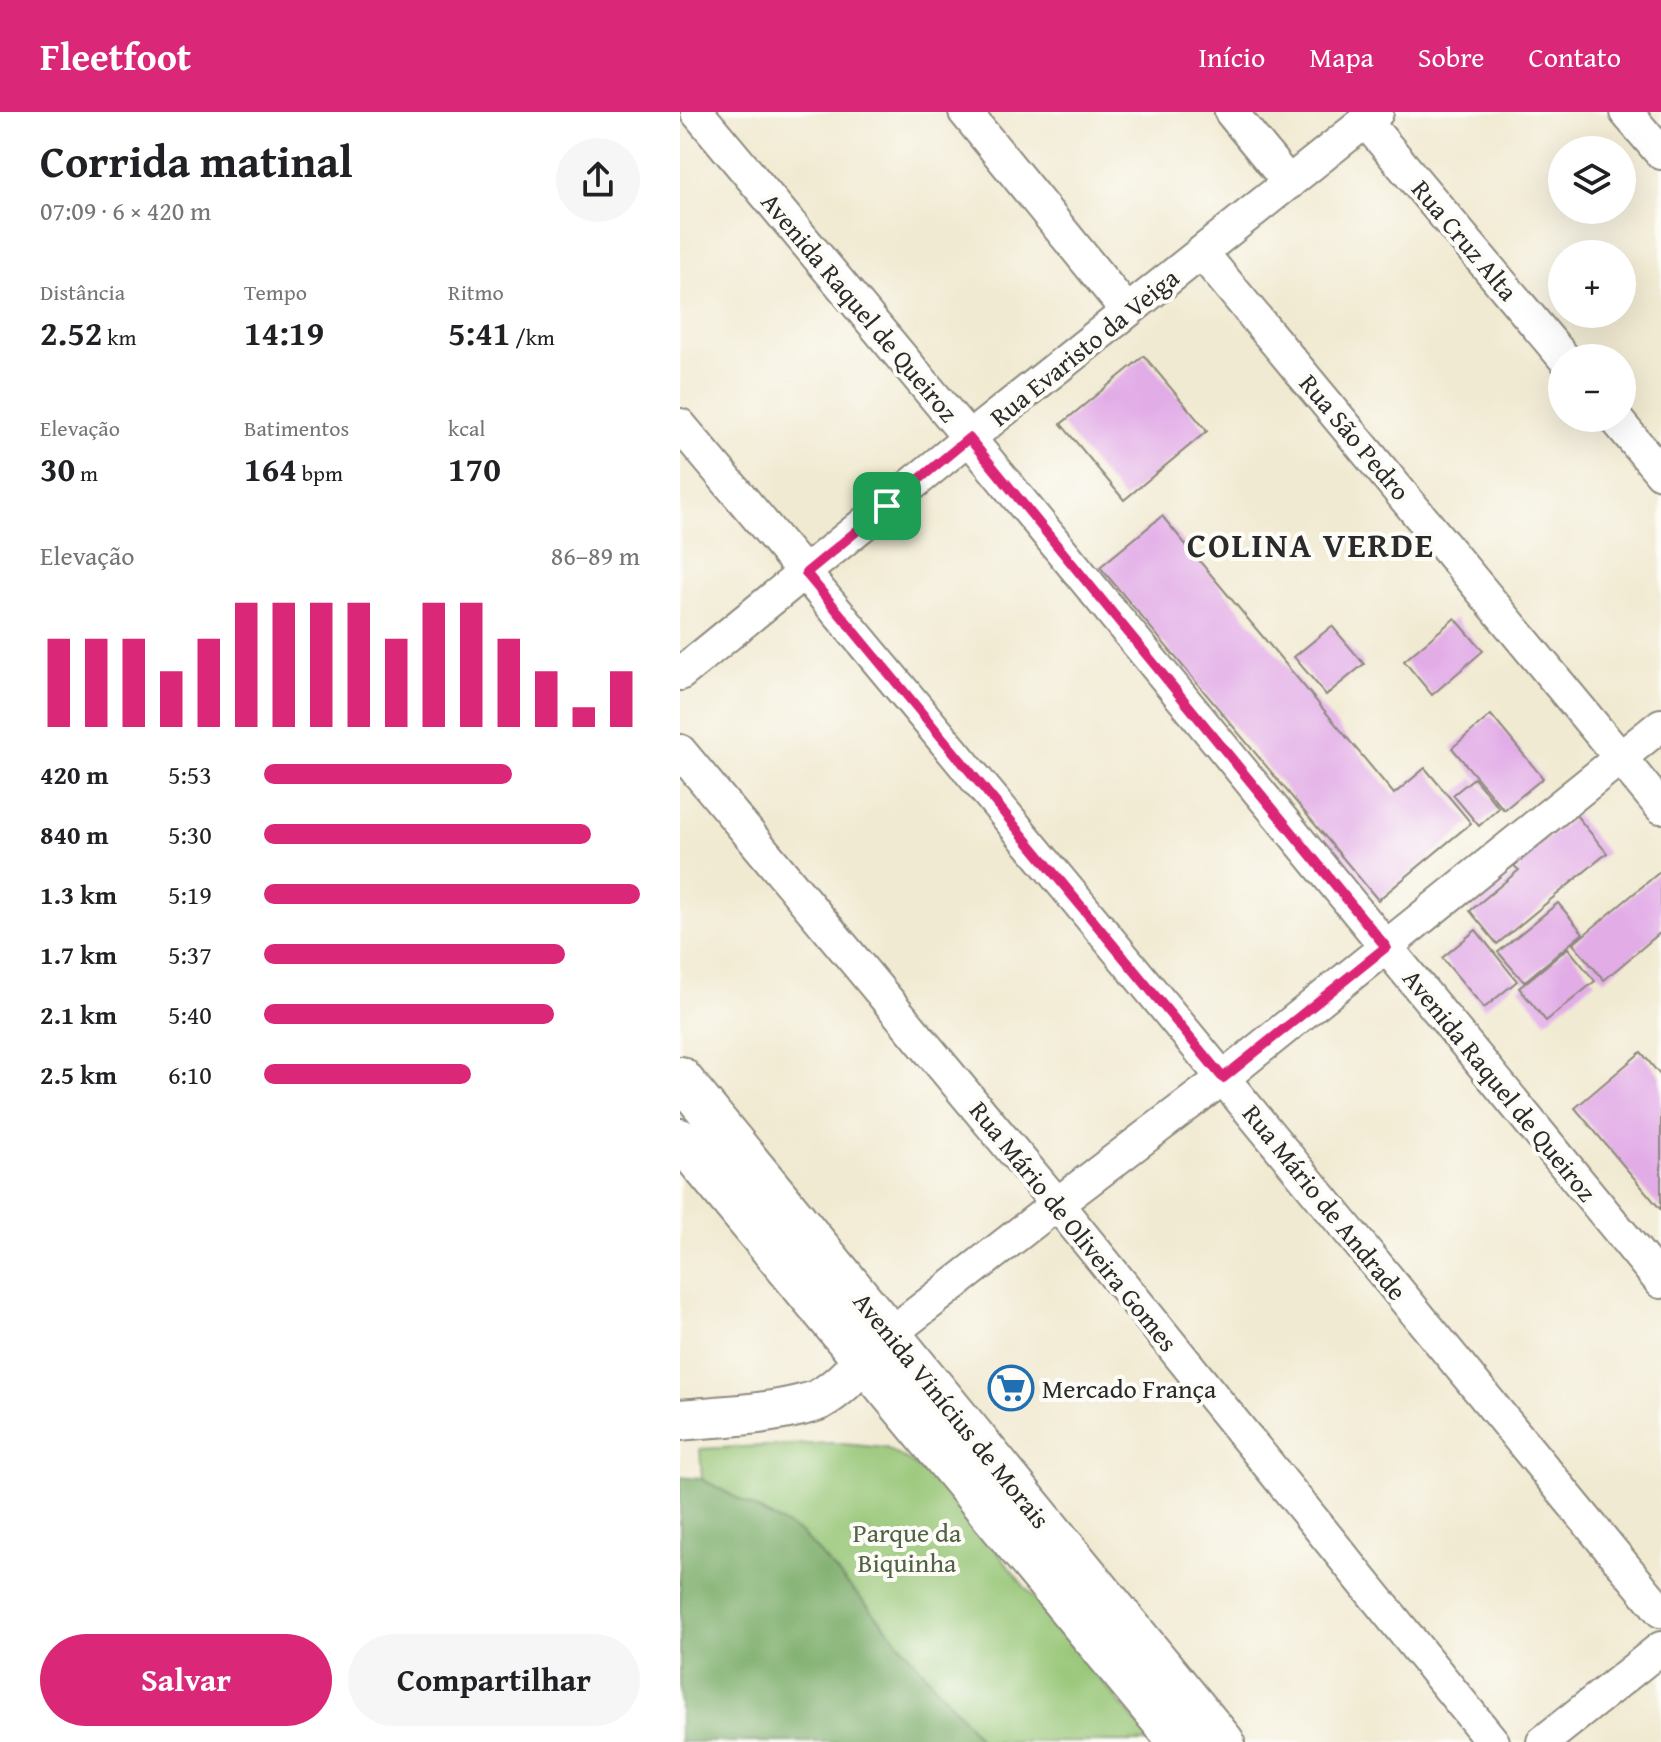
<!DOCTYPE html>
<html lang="pt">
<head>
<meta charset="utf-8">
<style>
  :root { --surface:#fff; --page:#f6f6f6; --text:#202124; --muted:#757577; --accent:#db2777 }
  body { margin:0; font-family:"Gentium Book Plus",serif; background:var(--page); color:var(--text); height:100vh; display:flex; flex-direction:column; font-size:30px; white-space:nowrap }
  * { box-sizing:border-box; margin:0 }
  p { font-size:26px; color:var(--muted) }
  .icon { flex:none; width:44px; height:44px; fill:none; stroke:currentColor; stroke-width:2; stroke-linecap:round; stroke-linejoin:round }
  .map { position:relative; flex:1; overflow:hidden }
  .sheet { display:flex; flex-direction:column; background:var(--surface); width:680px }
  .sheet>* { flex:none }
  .fabs { position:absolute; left:868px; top:24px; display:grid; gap:16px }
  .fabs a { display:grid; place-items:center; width:88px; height:88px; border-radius:50%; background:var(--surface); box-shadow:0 8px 32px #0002; font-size:40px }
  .pin { position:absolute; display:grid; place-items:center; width:68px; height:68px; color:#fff; margin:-34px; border-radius:16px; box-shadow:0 4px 12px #0006 }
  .round { display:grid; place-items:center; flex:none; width:84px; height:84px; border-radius:42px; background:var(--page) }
  .headline { display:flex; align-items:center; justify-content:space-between; height:136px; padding:0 40px }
  h1 { font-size:44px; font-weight:800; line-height:60px }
  .stats { display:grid; grid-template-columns:repeat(3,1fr); gap:12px; height:136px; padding:8px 40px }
  .stats div { display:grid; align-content:center }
  .stats b { font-size:34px; font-weight:800 }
  .stats small { font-size:22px; font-weight:400 }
  .stats p { font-size:22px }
  .chart { height:224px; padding:16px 40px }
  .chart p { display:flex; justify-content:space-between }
  .chart svg { width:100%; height:144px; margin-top:8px; stroke:var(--accent); stroke-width:6 }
  .primary-button { display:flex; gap:16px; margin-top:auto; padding:16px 40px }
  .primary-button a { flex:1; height:92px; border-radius:48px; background:var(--accent); color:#fff; font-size:32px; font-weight:800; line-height:92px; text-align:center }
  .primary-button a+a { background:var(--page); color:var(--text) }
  ul { padding:0 40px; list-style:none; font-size:26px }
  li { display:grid; grid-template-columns:128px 96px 1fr; align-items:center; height:60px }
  li i { height:20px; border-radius:10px; background:var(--accent) }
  header { display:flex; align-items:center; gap:48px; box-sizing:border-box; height:112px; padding:0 40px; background:var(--accent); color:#fff }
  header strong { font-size:38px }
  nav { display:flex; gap:44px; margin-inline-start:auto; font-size:28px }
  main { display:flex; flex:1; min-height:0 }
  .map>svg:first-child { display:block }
</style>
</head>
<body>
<header>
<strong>Fleetfoot</strong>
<nav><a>Início</a><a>Mapa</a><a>Sobre</a><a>Contato</a></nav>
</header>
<main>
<section class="sheet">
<div class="headline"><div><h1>Corrida matinal</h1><p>07:09 · 6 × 420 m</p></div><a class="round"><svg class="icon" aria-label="share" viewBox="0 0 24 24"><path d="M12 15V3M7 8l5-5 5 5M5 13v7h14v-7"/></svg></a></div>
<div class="stats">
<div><p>Distância</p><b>2.52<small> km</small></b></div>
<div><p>Tempo</p><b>14:19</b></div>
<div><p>Ritmo</p><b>5:41<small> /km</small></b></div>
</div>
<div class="stats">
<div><p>Elevação</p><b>30<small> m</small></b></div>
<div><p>Batimentos</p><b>164<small> bpm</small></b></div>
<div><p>kcal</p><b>170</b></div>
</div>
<div class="chart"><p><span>Elevação</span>86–89 m</p>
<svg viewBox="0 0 160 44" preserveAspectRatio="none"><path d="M5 44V17M15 44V17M25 44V17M35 44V27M45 44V17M55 44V6M65 44V6M75 44V6M85 44V6M95 44V17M105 44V6M115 44V6M125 44V17M135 44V27M145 44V38M155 44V27"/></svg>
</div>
<ul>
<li><b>420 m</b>5:53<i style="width:66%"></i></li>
<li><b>840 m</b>5:30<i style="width:87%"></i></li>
<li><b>1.3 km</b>5:19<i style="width:100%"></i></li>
<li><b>1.7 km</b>5:37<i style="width:80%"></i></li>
<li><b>2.1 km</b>5:40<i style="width:77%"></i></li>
<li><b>2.5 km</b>6:10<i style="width:55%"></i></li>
</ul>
<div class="primary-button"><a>Salvar</a><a>Compartilhar</a></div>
</section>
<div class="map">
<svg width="981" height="1630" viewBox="0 0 981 1630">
  <rect width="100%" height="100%" fill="#fdfcf7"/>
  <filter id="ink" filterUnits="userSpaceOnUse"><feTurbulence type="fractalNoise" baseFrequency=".0125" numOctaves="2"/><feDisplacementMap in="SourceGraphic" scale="16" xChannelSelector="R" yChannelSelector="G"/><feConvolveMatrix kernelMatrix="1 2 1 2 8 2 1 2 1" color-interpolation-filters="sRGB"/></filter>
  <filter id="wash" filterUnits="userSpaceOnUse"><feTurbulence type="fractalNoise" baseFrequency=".006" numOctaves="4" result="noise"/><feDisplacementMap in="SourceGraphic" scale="32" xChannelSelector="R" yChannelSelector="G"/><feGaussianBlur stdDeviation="1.8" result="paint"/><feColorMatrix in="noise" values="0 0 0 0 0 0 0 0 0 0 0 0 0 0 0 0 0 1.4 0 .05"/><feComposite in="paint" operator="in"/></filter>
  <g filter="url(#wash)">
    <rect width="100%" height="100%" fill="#f1ead2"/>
    <!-- green -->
    <path fill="#95c574" stroke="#607850" stroke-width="2" d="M 152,1331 L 206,1336 L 243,1358 L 275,1385 L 338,1467 L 472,1630 L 302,1630 L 203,1511 L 122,1422 L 22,1367 L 20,1337 Z"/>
    <!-- forest -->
    <path fill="#78aa66" stroke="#526a48" stroke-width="2" d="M 0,1365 L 22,1367 L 122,1422 L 203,1511 L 302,1630 L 0,1630 Z"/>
    <g id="blocks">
      <!-- building -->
      <path fill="#e2ace7" d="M 464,244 L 527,319 L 444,388 L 381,312 Z
        M 482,404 L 714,682 L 745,656 L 791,711 L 698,788 L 420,455 Z
        M 775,506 L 803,539 L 752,583 L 724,549 Z
        M 652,514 L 684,552 L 646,583 L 614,545 Z
        M 811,603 L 863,666 L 824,698 L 772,636 Z
        M 794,666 L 819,696 L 799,714 L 773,683 Z
        M 896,703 L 927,741 L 817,832 L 790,799 L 839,758 L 834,754 Z
        M 981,759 L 981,820 L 924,868 L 893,832 Z
        M 878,791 L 903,821 L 844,870 L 818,840 Z
        M 796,818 L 837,869 L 804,896 L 762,846 Z
        M 888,836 L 915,869 L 866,909 L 839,876 Z
        M 961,940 L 981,964 L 981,1098 L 895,996 Z"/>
    </g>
  </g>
  <g filter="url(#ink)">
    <use href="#blocks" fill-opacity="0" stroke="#8e8a7e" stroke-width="2"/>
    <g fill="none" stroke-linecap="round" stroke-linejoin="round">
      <!-- minor casing -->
      <g stroke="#8e8a7e" stroke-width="36">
        <path id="minor" d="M 17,0 L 289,326 L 981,1170
          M 285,0 L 447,199
          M 551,0 L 609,71
          M 946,0 L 981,41
          M 686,10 L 884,246
          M 522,141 L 981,695
          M 935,306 L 981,361
          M 0,313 C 331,705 655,1103 981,1499
          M 0,562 L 289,326 L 697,0
          M 0,639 L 377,1092 L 813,1630
          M 210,1222 L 377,1092 L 543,966 L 981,613
          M 863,1630 L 981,1536"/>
      </g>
      <!-- tertiary casing -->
      <g stroke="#8e8a7e" stroke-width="44">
        <path id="tertiary" d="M 0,965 L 544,1630
          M 0,1027 L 499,1630
          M 0,1308 C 41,1304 83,1303 122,1293 C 128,1291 135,1290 140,1287 C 165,1273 182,1249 203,1229"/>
      </g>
      <!-- minor -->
      <use href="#minor" stroke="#fff" stroke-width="32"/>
      <!-- tertiary -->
      <use href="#tertiary" stroke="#fff" stroke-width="40"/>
    </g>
  </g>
  <g fill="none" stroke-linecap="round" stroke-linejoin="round" filter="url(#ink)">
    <!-- route casing -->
    <g stroke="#fff" stroke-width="16">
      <path id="route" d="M 289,326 L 706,835 L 543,966 L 126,461 Z"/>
    </g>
    <!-- route -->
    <use href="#route" stroke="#db2777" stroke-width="10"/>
  </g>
  <!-- icons -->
  <defs>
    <g id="supermarket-ring" transform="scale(2.3)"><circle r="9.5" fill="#fdfcf7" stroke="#1f6fb2" stroke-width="1.5"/><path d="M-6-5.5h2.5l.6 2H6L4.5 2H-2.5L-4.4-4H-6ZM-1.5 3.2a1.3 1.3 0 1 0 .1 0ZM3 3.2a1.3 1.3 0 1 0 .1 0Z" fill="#1f6fb2"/></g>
  </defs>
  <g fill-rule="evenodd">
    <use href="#supermarket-ring" x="331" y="1276"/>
  </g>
  <g text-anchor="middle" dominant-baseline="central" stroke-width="8" stroke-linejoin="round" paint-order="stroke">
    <!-- street labels -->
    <g font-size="26" fill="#2b2b2b" stroke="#fdfcf7">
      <text transform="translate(785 128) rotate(50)">Rua Cruz Alta</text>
      <text transform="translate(180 195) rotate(50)">Avenida Raquel de Queiroz</text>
      <text transform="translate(404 235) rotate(-39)">Rua Evaristo da Veiga</text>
      <text transform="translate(675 325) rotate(50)">Rua São Pedro</text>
      <text transform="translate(820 973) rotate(51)">Avenida Raquel de Queiroz</text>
      <text transform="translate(645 1090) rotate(51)">Rua Mário de Andrade</text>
      <text transform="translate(394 1114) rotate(51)">Rua Mário de Oliveira Gomes</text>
      <text transform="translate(272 1298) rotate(51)">Avenida Vinícius de Morais</text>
    </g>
    <!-- poi labels -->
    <g font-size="26" fill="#2b2b2b" stroke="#fdfcf7" text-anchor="start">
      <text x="362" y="1276">Mercado França</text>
    </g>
    <!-- park labels -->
    <g font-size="26" fill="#506145" stroke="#fdfcf7">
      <text x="227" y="1420">Parque da<tspan x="227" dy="30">Biquinha</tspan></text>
    </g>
    <!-- district labels -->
    <g font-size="34" font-weight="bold" letter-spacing="2" fill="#2b2b2b" stroke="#fdfcf7">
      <text x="631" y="432">COLINA VERDE</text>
    </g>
  </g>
</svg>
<div class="fabs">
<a><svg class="icon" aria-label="layers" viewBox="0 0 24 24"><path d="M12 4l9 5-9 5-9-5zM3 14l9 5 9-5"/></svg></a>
<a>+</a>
<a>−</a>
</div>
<div class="pin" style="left:207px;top:394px;background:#1e9e55"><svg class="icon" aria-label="arrive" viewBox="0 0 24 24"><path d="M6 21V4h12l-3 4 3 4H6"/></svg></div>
</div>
</main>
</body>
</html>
